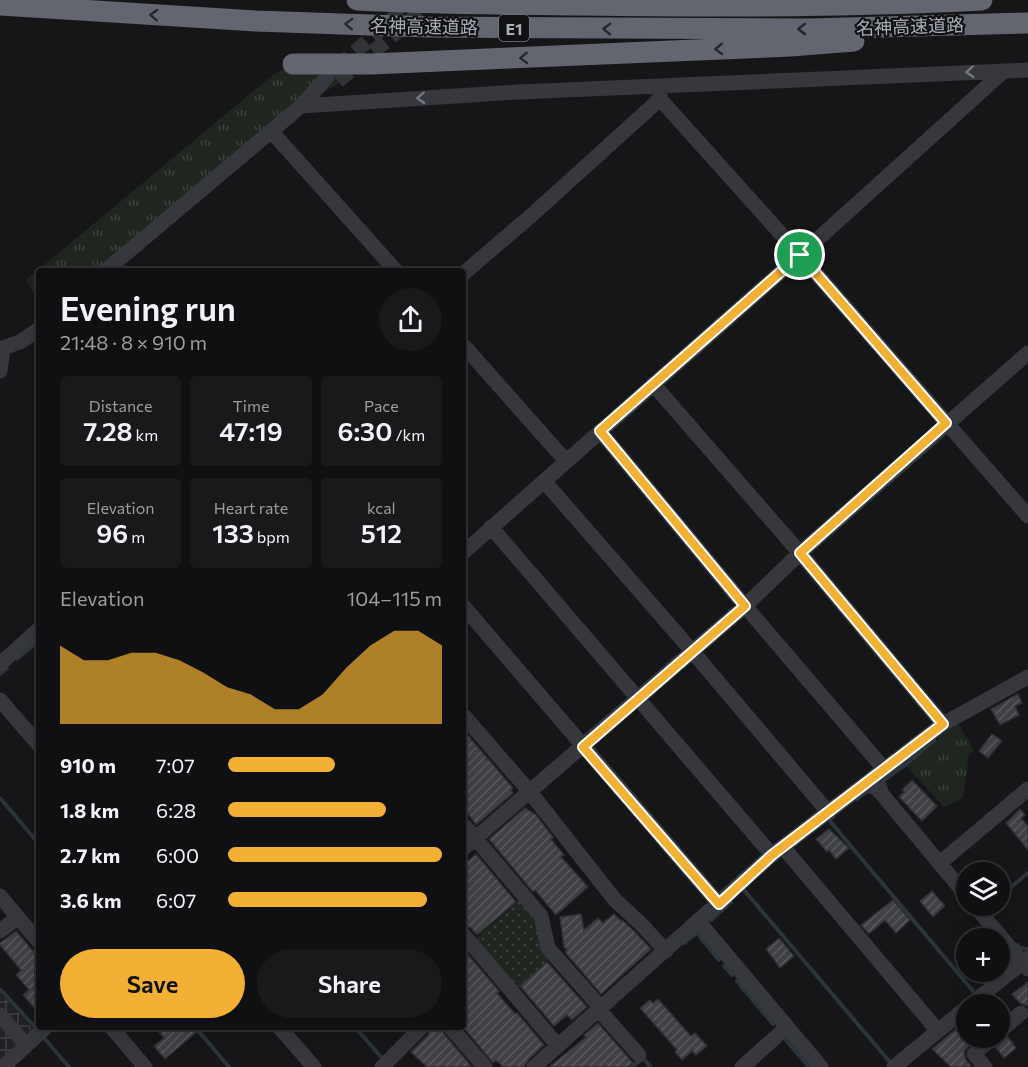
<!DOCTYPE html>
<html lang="en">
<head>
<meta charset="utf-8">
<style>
  :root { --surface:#101012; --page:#19191b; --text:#f1f3f6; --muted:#9c9d9f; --line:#303032; --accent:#f2b134 }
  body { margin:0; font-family:Commissioner,"Noto Sans JP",sans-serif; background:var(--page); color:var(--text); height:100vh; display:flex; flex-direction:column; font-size:22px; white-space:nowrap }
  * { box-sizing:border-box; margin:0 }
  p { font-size:20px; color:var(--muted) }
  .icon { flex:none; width:33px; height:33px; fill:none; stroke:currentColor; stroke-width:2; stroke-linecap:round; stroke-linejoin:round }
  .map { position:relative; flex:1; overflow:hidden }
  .details { position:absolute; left:36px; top:268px; width:430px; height:762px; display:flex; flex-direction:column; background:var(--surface); border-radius:6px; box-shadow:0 6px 24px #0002,0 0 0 2px var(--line) }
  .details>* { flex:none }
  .buttons { position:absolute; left:956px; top:862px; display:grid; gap:12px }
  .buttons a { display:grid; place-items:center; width:54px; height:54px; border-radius:50%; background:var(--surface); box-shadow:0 6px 24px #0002,0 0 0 2px var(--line); font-size:30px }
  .pin { position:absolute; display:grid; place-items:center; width:51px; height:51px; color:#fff; margin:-26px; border:3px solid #fff; border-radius:50%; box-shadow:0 2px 6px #0007 }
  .round { display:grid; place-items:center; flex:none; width:63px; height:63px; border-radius:32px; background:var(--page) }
  .headline { display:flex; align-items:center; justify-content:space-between; height:102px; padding:0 24px }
  h1 { font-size:33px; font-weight:600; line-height:45px }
  .stats { display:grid; grid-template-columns:repeat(3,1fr); gap:9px; height:102px; padding:6px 24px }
  .stats div { display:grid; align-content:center; border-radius:6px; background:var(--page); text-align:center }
  .stats b { font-size:26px; font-weight:600 }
  .stats small { font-size:16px; font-weight:400 }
  .stats p { font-size:16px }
  .chart { height:168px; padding:12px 24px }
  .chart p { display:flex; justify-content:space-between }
  .chart svg { width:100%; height:108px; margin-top:6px; fill:var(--accent); opacity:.7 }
  .button { display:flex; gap:12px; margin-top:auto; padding:12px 24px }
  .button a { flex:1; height:69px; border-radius:36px; background:var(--accent); color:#111; font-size:24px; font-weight:600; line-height:69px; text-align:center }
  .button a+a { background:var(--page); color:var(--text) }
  ul { padding:0 24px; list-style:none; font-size:20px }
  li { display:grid; grid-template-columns:96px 72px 1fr; align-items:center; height:45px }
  li i { height:15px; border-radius:8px; background:var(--accent) }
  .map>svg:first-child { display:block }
</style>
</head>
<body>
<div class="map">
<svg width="1028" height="1067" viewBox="0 0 1028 1067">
  <defs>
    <pattern id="industrial-grid" width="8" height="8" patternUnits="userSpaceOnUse" patternTransform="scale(1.5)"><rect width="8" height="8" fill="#222225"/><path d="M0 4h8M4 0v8" fill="none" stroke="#3f3f43"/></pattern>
    <pattern id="grass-tufts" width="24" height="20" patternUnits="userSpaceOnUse" patternTransform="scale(1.5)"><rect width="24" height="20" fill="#1e261f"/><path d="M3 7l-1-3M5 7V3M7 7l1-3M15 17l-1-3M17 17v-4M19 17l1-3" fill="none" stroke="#3c433d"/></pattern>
    <pattern id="park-dots" width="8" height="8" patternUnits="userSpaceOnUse" patternTransform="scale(1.5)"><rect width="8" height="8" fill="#1e261f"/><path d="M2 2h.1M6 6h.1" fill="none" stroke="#3c433d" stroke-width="1.8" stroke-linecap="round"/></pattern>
    <pattern id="building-hatch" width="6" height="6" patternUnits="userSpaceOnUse" patternTransform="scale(1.5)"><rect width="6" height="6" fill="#404145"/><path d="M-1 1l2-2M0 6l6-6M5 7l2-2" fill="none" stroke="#595a5e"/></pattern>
  </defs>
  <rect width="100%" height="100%" fill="#161618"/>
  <!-- industrial -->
  <path fill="url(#industrial-grid)" d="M 0,992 L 34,1030 L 0,1061 Z"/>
  <!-- grass -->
  <path fill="url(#grass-tufts)" d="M 293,64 L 371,64 L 301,106 L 103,271 L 39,272 L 39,302 L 26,280 L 273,75 Z
    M 958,724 L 974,750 L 969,754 L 963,798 L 944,807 L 907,767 L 945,732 Z"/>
  <!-- park -->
  <path fill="url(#park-dots)" d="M 520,900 L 534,917 L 549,959 L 517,988 L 475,939 Z"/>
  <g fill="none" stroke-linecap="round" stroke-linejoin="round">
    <!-- stream -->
    <path stroke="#2c353c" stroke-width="4" d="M 17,659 L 39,640
      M 0,674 L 7,668
      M 886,788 L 883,781 L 908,763 L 934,740
      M 0,798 L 39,844
      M 857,799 L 868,791 L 873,793
      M 829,820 L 973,991
      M 744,890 L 889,1061
      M 999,897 L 1028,873
      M 711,920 L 731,902
      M 698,934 L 719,960
      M 684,943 L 695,934
      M 1017,945 L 1020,948 L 1027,949
      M 724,966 L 732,975
      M 737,981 L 773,1024
      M 0,989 L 34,1026
      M 196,1028 L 229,1067
      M 356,1028 L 380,1056
      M 44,1038 L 69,1067
      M 786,1040 L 809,1067
      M 632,1067 L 643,1058 L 651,1067"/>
  </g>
  <!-- building -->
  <path fill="url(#building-hatch)" stroke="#303034" stroke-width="1.5" d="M 1018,694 L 1022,703 L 1015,706 L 1019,715 L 1000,725 L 991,709 Z
    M 464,731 L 513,788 L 511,790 L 513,793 L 476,825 L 464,808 Z
    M 992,734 L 1002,741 L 988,758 L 979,751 Z
    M 912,780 L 937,806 L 922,821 L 899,797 L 904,792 L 902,790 Z
    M 525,808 L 536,815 L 553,837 L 551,839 L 564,855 L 561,857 L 588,887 L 556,915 L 535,890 L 533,892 L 489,839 Z
    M 1020,809 L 1025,815 L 1021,818 L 1028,826 L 1028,850 L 1006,823 Z
    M 829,829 L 849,848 L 836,859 L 829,850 L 827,852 L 816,839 Z
    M 476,854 L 516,902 L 477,935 L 471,928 L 464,925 L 464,864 Z
    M 932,891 L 945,906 L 933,917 L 920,901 Z
    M 893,900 L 910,920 L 896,933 L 885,920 L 869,934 L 861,925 Z
    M 581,914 L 584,930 L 598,918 L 603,923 L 614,914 L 621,921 L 622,920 L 634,931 L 651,949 L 601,994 L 565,952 L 567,950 L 564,947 L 560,917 Z
    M 16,931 L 39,958 L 39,1013 L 23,995 L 29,990 L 16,975 L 21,970 L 0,945 L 0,943 Z
    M 779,938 L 794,956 L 780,968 L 766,949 Z
    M 464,950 L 499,991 L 497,993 L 515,1014 L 517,1013 L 544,1045 L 528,1060 L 524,1067 L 503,1067 L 496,1060 L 493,1063 L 464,1028 Z
    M 547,962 L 587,1007 L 572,1020 L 567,1015 L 554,1026 L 520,986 Z
    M 1028,982 L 1028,1006 L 1020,1003 L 1012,994 Z
    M 658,999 L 691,1036 L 695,1033 L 707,1046 L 696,1055 L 692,1051 L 682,1060 L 675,1052 L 677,1050 L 640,1008 L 650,1000 L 653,1003 Z
    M 966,1021 L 966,1038 L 977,1038 L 968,1047 L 964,1052 L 966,1060 L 972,1067 L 951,1067 L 932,1049 Z
    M 598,1023 L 633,1063 L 628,1067 L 549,1067 L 586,1037 L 584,1035 Z
    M 156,1028 L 201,1028 L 165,1059 L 154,1046 L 164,1038 Z
    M 430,1028 L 442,1028 L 444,1034 L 472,1067 L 427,1067 L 411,1052 L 428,1035 Z
    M 1008,1037 L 1016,1048 L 1004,1058 L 996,1048 Z"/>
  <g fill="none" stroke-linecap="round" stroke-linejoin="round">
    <!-- minor-tunnel -->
    <path stroke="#333438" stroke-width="15" stroke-dasharray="15 8" stroke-linecap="butt" d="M 338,67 L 414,0
      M 338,81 L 435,0"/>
    <!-- minor -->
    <path stroke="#37383d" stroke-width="15" d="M 660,99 L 800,255 L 1028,516
      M 301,106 L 518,92 L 1028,70
      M 271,131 L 397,272
      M 104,272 L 301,106 L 327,77
      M 464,273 L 533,214 L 660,99 L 660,90
      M 464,346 L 566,461
      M 0,349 L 20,342 L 39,329
      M 0,371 L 3,348
      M 653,384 L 800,553 L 943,724
      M 600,431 L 745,606 L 885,770
      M 544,481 L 692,651 L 829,813
      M 491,527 L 772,855
      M 464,552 L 800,255 L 1004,71
      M 464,607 L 719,904
      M 0,664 L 39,629
      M 0,700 L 39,745
      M 464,716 L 530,792 L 615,900 L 641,924 L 666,951
      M 871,781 L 966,895
      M 464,825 L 541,916 L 548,948 L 601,1008
      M 783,847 L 938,1031
      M 464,848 L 745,606 L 800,553 L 1028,353
      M 940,863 L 1028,789
      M 0,896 L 39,942
      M 975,906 L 1028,969
      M 699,922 L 821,1067
      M 0,931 L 18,917
      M 464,935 L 558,1046
      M 970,1005 L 1028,958
      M 599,1010 L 639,1055
      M 0,1015 L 26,1045
      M 112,1028 L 145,1067
      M 280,1028 L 314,1067
      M 451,1028 L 485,1067
      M 999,1032 L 1021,1013
      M 3,1067 L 45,1028
      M 382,1067 L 421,1028
      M 534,1067 L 772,855 L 943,724 L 1028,677
      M 742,1067 L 787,1027
      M 894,1067 L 966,1008
      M 985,1067 L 974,1054 L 992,1038"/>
    <!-- highway -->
    <path stroke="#63666e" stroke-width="21" d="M 357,0 C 433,4 509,4 585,5 C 717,7 850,7 982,0
      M 0,5 L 256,21 L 427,27 L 809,29 L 1028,23
      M 293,64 L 371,64 L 790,46 L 854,41"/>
  </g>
  <!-- one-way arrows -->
  <defs><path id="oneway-chevron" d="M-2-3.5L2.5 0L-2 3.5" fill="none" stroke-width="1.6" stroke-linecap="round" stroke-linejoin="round" transform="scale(1.5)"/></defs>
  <g stroke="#26262a">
    <use href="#oneway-chevron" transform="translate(154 15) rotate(-177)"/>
    <use href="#oneway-chevron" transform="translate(349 24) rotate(-178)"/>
    <use href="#oneway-chevron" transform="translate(607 29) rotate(-179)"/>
    <use href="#oneway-chevron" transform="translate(802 29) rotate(180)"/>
    <use href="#oneway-chevron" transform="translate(719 49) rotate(178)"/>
    <use href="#oneway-chevron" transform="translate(524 58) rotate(178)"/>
  </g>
  <g stroke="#757881">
    <use href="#oneway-chevron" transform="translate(970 72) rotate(177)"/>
    <use href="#oneway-chevron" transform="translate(421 98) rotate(177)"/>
  </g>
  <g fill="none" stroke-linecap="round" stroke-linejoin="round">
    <!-- route casing -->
    <g stroke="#fff" stroke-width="12">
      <path id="route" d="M 800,255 L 946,423 L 800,553 L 943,724 L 772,855 L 719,904 L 583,747 L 745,606 L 600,431 Z"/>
    </g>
    <!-- route -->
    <use href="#route" stroke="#f2b134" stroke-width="8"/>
  </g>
  <g text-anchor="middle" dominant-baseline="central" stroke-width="4.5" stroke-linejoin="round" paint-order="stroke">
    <!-- shield labels -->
    <rect fill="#111113" stroke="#7b7e86" stroke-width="1.5" x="499" y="15" width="30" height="26" rx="4.5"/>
    <g font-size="16" font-weight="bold" fill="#a8adb8">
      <text x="514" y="28">E1</text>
    </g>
    <!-- street labels -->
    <g font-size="18" fill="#a8adb8" stroke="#111113">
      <text transform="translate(424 26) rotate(1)">名神高速道路</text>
      <text transform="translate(910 26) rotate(-2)">名神高速道路</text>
    </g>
  </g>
</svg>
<div class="buttons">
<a><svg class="icon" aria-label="layers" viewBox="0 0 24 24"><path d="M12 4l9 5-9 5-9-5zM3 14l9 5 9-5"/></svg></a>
<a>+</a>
<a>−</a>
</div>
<div class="pin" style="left:800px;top:255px;background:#1e9e55"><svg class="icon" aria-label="arrive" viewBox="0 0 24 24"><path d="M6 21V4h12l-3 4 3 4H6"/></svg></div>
<section class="details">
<div class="headline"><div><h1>Evening run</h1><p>21:48 · 8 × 910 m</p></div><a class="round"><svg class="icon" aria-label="share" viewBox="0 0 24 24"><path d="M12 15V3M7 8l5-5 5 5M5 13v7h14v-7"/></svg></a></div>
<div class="stats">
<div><p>Distance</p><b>7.28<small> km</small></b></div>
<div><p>Time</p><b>47:19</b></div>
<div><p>Pace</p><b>6:30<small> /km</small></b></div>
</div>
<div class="stats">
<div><p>Elevation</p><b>96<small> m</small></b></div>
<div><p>Heart rate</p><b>133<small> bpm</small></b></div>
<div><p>kcal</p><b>512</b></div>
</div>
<div class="chart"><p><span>Elevation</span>104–115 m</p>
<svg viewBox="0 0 160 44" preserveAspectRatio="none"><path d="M0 44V12L10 18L20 18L30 15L40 15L50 18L60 23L70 29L80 32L90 38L100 38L110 32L120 21L130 12L140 6L150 6L160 12V44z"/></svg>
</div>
<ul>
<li><b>910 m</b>7:07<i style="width:50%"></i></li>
<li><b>1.8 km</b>6:28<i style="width:74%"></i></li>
<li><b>2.7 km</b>6:00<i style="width:100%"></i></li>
<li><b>3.6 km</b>6:07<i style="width:93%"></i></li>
</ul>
<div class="button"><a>Save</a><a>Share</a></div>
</section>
</div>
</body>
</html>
